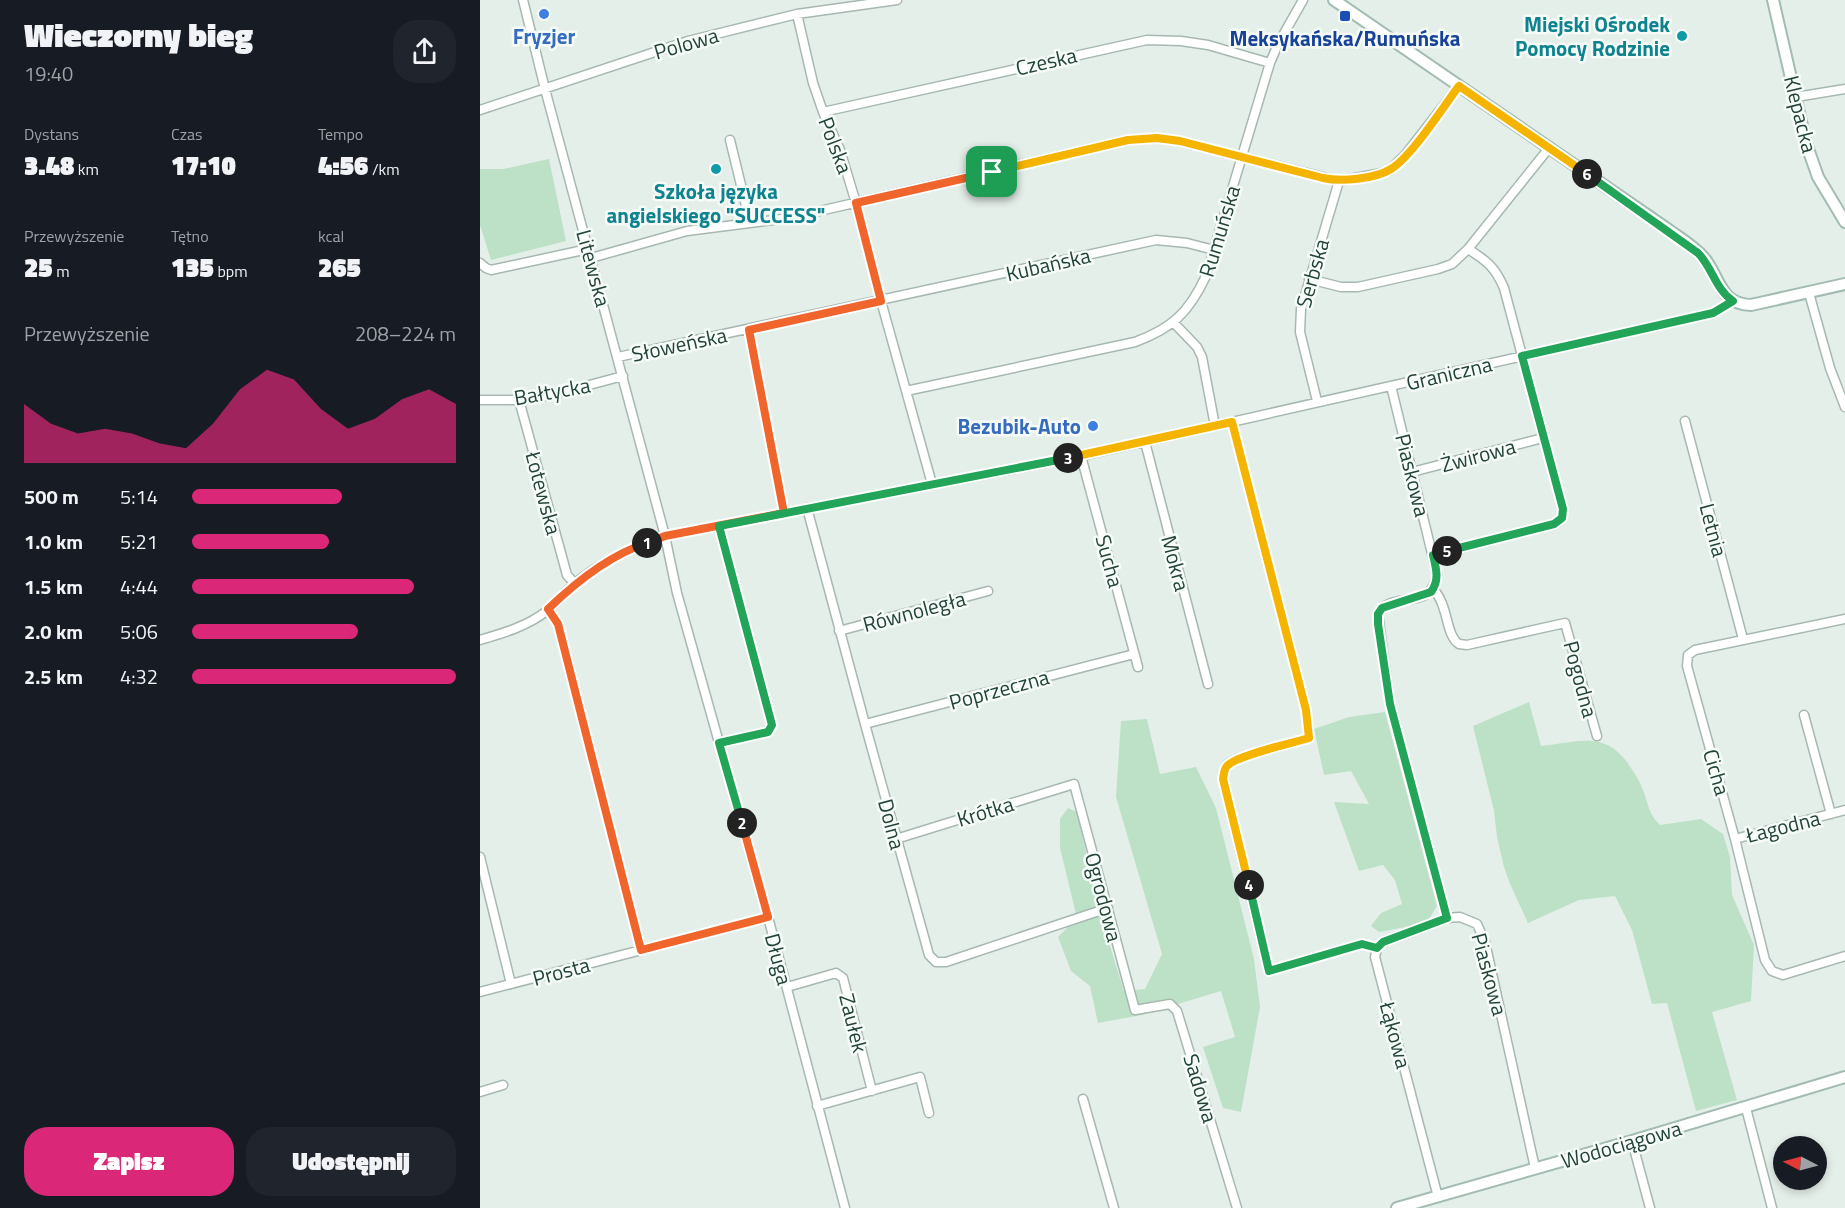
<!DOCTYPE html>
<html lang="pl">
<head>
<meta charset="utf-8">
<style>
  :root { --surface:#171b24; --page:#20242c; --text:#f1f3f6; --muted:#9ea1a6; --accent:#db2777 }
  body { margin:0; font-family:"Titillium Web",sans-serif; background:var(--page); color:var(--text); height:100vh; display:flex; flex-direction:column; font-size:22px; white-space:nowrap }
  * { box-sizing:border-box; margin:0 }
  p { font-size:20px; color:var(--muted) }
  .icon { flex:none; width:33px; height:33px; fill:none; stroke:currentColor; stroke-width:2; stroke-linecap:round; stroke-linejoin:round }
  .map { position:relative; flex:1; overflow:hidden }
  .details { display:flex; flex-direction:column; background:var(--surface); width:480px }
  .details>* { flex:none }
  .needle { width:39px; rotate:276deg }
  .fabs { position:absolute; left:1293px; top:1136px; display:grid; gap:12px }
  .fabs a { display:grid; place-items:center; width:54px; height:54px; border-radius:50%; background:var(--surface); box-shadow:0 3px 9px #0003; font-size:30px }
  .pin { position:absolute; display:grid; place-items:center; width:51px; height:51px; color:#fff; margin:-26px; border-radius:12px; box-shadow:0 3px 9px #0006 }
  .km { position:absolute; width:30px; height:30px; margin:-15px; border-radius:50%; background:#222; color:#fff; font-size:16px; line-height:30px; text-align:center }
  .round { display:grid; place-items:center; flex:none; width:63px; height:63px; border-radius:24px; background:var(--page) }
  .summary { display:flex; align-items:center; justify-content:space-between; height:102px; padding:0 24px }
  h1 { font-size:33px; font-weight:800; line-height:45px }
  .figures { display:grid; grid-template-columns:repeat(3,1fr); gap:9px; height:102px; padding:6px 24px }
  .figures div { display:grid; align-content:center }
  .figures b { font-size:26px; font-weight:800 }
  .figures small { font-size:16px; font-weight:400 }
  .figures p { font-size:16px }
  .chart { height:168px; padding:12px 24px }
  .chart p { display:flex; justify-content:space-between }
  .chart svg { width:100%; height:108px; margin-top:6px; fill:var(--accent); opacity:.7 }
  .cta { display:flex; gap:12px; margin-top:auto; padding:12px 24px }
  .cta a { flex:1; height:69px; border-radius:24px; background:var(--accent); color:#fff; font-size:24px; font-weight:800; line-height:69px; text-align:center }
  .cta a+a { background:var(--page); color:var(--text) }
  ul { padding:0 24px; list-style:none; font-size:20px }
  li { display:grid; grid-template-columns:96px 72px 1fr; align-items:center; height:45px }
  li i { height:15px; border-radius:8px; background:var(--accent) }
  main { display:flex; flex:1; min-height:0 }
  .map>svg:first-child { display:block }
</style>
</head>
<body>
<main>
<section class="details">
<div class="summary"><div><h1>Wieczorny bieg</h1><p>19:40</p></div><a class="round"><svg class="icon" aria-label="share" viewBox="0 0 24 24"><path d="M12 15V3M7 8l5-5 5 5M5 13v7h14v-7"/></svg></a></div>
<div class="figures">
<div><p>Dystans</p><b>3.48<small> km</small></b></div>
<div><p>Czas</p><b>17:10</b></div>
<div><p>Tempo</p><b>4:56<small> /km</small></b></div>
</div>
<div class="figures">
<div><p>Przewyższenie</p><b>25<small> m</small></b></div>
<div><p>Tętno</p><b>135<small> bpm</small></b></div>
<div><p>kcal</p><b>265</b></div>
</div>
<div class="chart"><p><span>Przewyższenie</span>208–224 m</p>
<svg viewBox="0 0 160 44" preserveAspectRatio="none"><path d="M0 44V20L10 28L20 32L30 30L40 32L50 36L60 38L70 28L80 14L90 6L100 10L110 22L120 30L130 26L140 18L150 14L160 20V44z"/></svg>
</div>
<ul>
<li><b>500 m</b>5:14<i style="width:57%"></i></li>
<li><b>1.0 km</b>5:21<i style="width:52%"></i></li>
<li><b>1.5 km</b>4:44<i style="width:84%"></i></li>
<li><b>2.0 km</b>5:06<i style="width:63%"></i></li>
<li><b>2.5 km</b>4:32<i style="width:100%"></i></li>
</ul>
<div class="cta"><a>Zapisz</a><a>Udostępnij</a></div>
</section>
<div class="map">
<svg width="1365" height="1208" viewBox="0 0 1365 1208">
  <rect width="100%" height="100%" fill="#e5efea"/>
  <!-- green -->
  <path fill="#bde1c6" d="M 69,159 L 86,241 L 11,260 L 0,225 L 0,169 L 23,169 Z
    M 1049,702 L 1061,746 C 1099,742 1127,729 1151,768 C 1155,774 1160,781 1162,788 C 1169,803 1167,812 1180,825 L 1221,819 L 1243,834 L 1250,857 L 1252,895 L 1274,945 L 1271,1001 L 1232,1012 L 1257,1100 L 1216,1111 L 1187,1003 L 1172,1004 L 1152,930 L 1135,896 L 1099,900 L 1048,923 L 1030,884 L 1024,867 L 1017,837 L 1014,811 L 993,726 Z
    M 905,712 L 957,906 L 949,919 L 931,926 L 899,932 L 891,926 L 901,913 L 922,904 L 915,880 L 903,865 L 879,871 L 854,802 L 889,804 L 871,771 L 844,775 L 834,729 L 869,717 Z
    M 667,719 L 680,774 L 716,767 L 736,808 L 774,959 L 780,1007 L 761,1112 L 743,1108 L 723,1047 L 755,1037 L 741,991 L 662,1015 L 618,1023 L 610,986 L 591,971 L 578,937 L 597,918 L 580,848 L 580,819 L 588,808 L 597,812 L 620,914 L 644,991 L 665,989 L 682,954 L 636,797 L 641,721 Z"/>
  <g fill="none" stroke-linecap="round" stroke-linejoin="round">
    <!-- street casing -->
    <g stroke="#a7b8b1" stroke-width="11">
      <path id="street" d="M 43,0 L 65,89 L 185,536 L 197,593 L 288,917 L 365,1208
        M 317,14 L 333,83 L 343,112 L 360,150 L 376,203 L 401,301 L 452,484
        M 1316,97 L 1365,89
        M 0,110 L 208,41 L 317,14 L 417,0
        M 343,112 L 667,40 L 701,41 L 728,45 L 790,63
        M 250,140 L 270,222
        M 111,258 L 207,231 L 309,218 L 648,140 L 677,138 L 700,141 L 859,181 L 902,173 L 910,170 L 926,154 L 979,86
        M 0,263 L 6,268 L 11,270 L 108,249
        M 829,279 L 861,287 L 878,287 L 958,269 L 972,264 L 988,249 L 1069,148
        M 1329,293 L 1350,368 L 1365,407
        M 694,323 L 717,347 L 722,357 L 735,426
        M 269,330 L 304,513
        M 138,357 L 676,240 L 707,243 L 734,250
        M 911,386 L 957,574 C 952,613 912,589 898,614 L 910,704 L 967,918 L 980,917 L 997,924 L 1005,942 L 1055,1168
        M 426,391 L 655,342 C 693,328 709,312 726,276 L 790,63 L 798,44 L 823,0
        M 0,400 L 39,400 L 72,395 L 143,376
        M 39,400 L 87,575 L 95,584
        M 837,401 L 820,332 L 821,309 L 859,181
        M 1205,421 L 1263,639
        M 752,422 L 826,710 L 829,738 C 812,743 757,755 747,765 C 744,769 744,774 743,779 L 789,971 L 882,944 L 897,948
        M 665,442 L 728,684
        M 601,456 L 658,667
        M 932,472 L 1063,438
        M 327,508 L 385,724 L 449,955 L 456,962 L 466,962 L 628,908
        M 953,555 L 1074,524 L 1082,518 L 1083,509 L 1024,288 C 1015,267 1007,261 988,249
        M 953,589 C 969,605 965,635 979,644 L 987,645 L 1085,623 L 1117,736
        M 68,609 L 78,624 L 161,950
        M 1365,619 L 1215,650 L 1208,655 L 1207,666 L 1255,839 L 1285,960 L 1292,971 L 1303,975 L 1365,956
        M 359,631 L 508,591
        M 0,640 C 24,633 48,626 68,610 C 77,602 85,592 94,584 C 121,562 153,547 185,536 L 601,456 L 1233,313 L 1253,301
        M 1324,715 L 1351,814
        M 385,724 L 654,654
        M 239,743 L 288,732 L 292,725 L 239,526
        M 416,839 L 594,784 L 655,1010 L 690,1004 L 697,1011 L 757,1208
        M 1255,839 L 1365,810
        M 0,857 L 31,984
        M 307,987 L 356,973 L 363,978 L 392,1091
        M 0,992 L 288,917
        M 0,1092 L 23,1085
        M 603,1099 L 634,1208
        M 337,1106 L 440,1077 L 449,1113
        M 1266,1108 L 1292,1208
        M 1152,1141 L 1170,1208
        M 958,1197 L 895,957 L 897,948 L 903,942 L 967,918"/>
    </g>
    <!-- secondary casing -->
    <g stroke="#a2bcb2" stroke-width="14">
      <path id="secondary" d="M 854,0 L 1186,228 C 1198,237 1214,246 1224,258 C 1240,277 1239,304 1271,305 L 1365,284
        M 1293,0 L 1326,143 L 1338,177 L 1365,222
        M 917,1208 L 1152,1141 L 1365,1077"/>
    </g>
    <!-- street -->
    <use href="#street" stroke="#fff" stroke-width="8"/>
    <!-- secondary -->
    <use href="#secondary" stroke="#fff" stroke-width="10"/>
  </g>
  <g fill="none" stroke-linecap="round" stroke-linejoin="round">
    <!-- split-1 casing -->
    <g stroke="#fff" stroke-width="12">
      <path id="split-1" d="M 167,543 L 185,536 L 304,513 L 269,330 L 401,301 L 376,203 L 512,172"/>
    </g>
    <!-- split-2 casing -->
    <g stroke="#fff" stroke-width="12">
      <path id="split-2" d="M 167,543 C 129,555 96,582 68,609 L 78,624 L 161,950 L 288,917 L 262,823"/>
    </g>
    <!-- split-3 casing -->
    <g stroke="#fff" stroke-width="12">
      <path id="split-3" d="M 262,823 L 239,743 L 288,732 L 292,725 L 239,526 L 588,458"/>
    </g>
    <!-- split-4 casing -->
    <g stroke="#fff" stroke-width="12">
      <path id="split-4" d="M 588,458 L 752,422 L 826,710 L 829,738 C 812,743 757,755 747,766 C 744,769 744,774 743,779 L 769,885"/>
    </g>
    <!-- split-5 casing -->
    <g stroke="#fff" stroke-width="12">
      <path id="split-5" d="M 769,885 L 789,971 L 882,944 L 897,948 L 903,942 L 967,918 L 910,704 L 898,624 L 898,614 L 902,608 L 951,592 C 960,580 956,568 953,555 L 967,551"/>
    </g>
    <!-- split-6 casing -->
    <g stroke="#fff" stroke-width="12">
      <path id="split-6" d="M 967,551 L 1074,524 L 1082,518 L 1083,509 L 1042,356 L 1233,313 L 1253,301 C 1236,290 1232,267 1218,253 L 1107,174"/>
    </g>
    <!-- split-7 casing -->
    <g stroke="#fff" stroke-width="12">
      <path id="split-7" d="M 512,172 L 648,140 L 677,138 L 700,141 L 843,178 C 861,182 895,179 911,169 C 932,156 963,107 979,86 L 1107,174"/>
    </g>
    <!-- split-1 -->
    <use href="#split-1" stroke="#f0652b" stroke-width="8"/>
    <!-- split-2 -->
    <use href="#split-2" stroke="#f0652b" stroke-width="8"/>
    <!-- split-3 -->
    <use href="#split-3" stroke="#22a559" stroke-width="8"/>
    <!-- split-4 -->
    <use href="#split-4" stroke="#f5b400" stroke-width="8"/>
    <!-- split-5 -->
    <use href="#split-5" stroke="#22a559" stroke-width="8"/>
    <!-- split-6 -->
    <use href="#split-6" stroke="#22a559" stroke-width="8"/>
    <!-- split-7 -->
    <use href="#split-7" stroke="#f5b400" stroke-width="8"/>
  </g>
  <!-- markers -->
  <g fill="#3f7fe0" stroke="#f6fbf8" stroke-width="2">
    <circle cx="64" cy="14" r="6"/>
    <circle cx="613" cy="426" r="6"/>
  </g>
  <rect fill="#1a4fb4" stroke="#f6fbf8" stroke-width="2" x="859" y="10" width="12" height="12" rx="3"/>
  <g fill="#0f9aa8" stroke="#f6fbf8" stroke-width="2">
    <circle cx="1202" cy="36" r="6"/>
    <circle cx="236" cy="169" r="6"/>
  </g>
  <g text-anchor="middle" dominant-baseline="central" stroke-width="5" stroke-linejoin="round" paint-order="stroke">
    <!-- culture labels -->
    <g font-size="21" font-weight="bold" fill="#0d838f" stroke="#f6fbf8" text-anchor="end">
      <text x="1190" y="24">Miejski Ośrodek<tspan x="1190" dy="24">Pomocy Rodzinie</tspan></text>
      <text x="236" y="191" text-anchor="middle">Szkoła języka<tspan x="236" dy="24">angielskiego "SUCCESS"</tspan></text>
    </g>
    <!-- shop labels -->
    <g font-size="21" font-weight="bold" fill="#366cbe" stroke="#f6fbf8">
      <text x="64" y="36">Fryzjer</text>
      <text x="601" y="426" text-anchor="end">Bezubik-Auto</text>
    </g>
    <!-- transit labels -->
    <g font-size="21" font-weight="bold" fill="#164399" stroke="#f6fbf8">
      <text x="865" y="38">Meksykańska/Rumuńska</text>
    </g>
    <!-- street labels -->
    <g font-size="21" fill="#224339" stroke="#f6fbf8">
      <text transform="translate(206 43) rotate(-16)">Polowa</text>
      <text transform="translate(566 61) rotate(-13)">Czeska</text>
      <text transform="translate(1321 114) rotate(76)">Klepacka</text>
      <text transform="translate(356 145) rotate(69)">Polska</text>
      <text transform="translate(739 231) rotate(-73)">Rumuńska</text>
      <text transform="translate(568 264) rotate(-13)">Kubańska</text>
      <text transform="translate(114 268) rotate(75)">Litewska</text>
      <text transform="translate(832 273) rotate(-74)">Serbska</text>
      <text transform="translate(199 344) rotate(-12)">Słoweńska</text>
      <text transform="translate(969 373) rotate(-13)">Graniczna</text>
      <text transform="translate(72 391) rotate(-10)">Bałtycka</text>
      <text transform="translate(998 455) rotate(-15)">Żwirowa</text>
      <text transform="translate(933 475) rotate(76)">Piaskowa</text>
      <text transform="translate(64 493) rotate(75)">Łotewska</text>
      <text transform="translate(1234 530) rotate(75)">Letnia</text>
      <text transform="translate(630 561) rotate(75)">Sucha</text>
      <text transform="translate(696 563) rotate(75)">Mokra</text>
      <text transform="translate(434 611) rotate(-15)">Równoległa</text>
      <text transform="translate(1101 679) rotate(75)">Pogodna</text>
      <text transform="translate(519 689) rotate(-15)">Poprzeczna</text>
      <text transform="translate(1237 772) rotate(74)">Cicha</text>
      <text transform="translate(505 811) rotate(-17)">Krótka</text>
      <text transform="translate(412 824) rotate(75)">Dolna</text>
      <text transform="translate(1303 826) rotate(-14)">Łagodna</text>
      <text transform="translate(624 897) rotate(75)">Ogrodowa</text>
      <text transform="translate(299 959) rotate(75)">Długa</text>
      <text transform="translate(81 971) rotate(-15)">Prosta</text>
      <text transform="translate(1010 974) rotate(75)">Piaskowa</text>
      <text transform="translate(374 1023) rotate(76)">Zaułek</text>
      <text transform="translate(916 1035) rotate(75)">Łąkowa</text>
      <text transform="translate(721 1088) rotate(73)">Sadowa</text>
      <text transform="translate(1141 1144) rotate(-16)">Wodociągowa</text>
    </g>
  </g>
</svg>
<div class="fabs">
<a><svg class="needle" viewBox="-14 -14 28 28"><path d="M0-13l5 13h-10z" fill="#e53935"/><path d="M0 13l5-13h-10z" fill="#9ea1a6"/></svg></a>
</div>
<div class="pin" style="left:512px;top:172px;background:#1e9e55"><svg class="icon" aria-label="arrive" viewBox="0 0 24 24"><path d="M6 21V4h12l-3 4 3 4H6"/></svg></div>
<b class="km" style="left:167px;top:543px">1</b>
<b class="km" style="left:262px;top:823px">2</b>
<b class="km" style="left:588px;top:458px">3</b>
<b class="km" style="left:769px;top:885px">4</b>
<b class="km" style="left:967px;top:551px">5</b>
<b class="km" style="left:1107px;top:174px">6</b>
</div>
</main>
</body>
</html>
